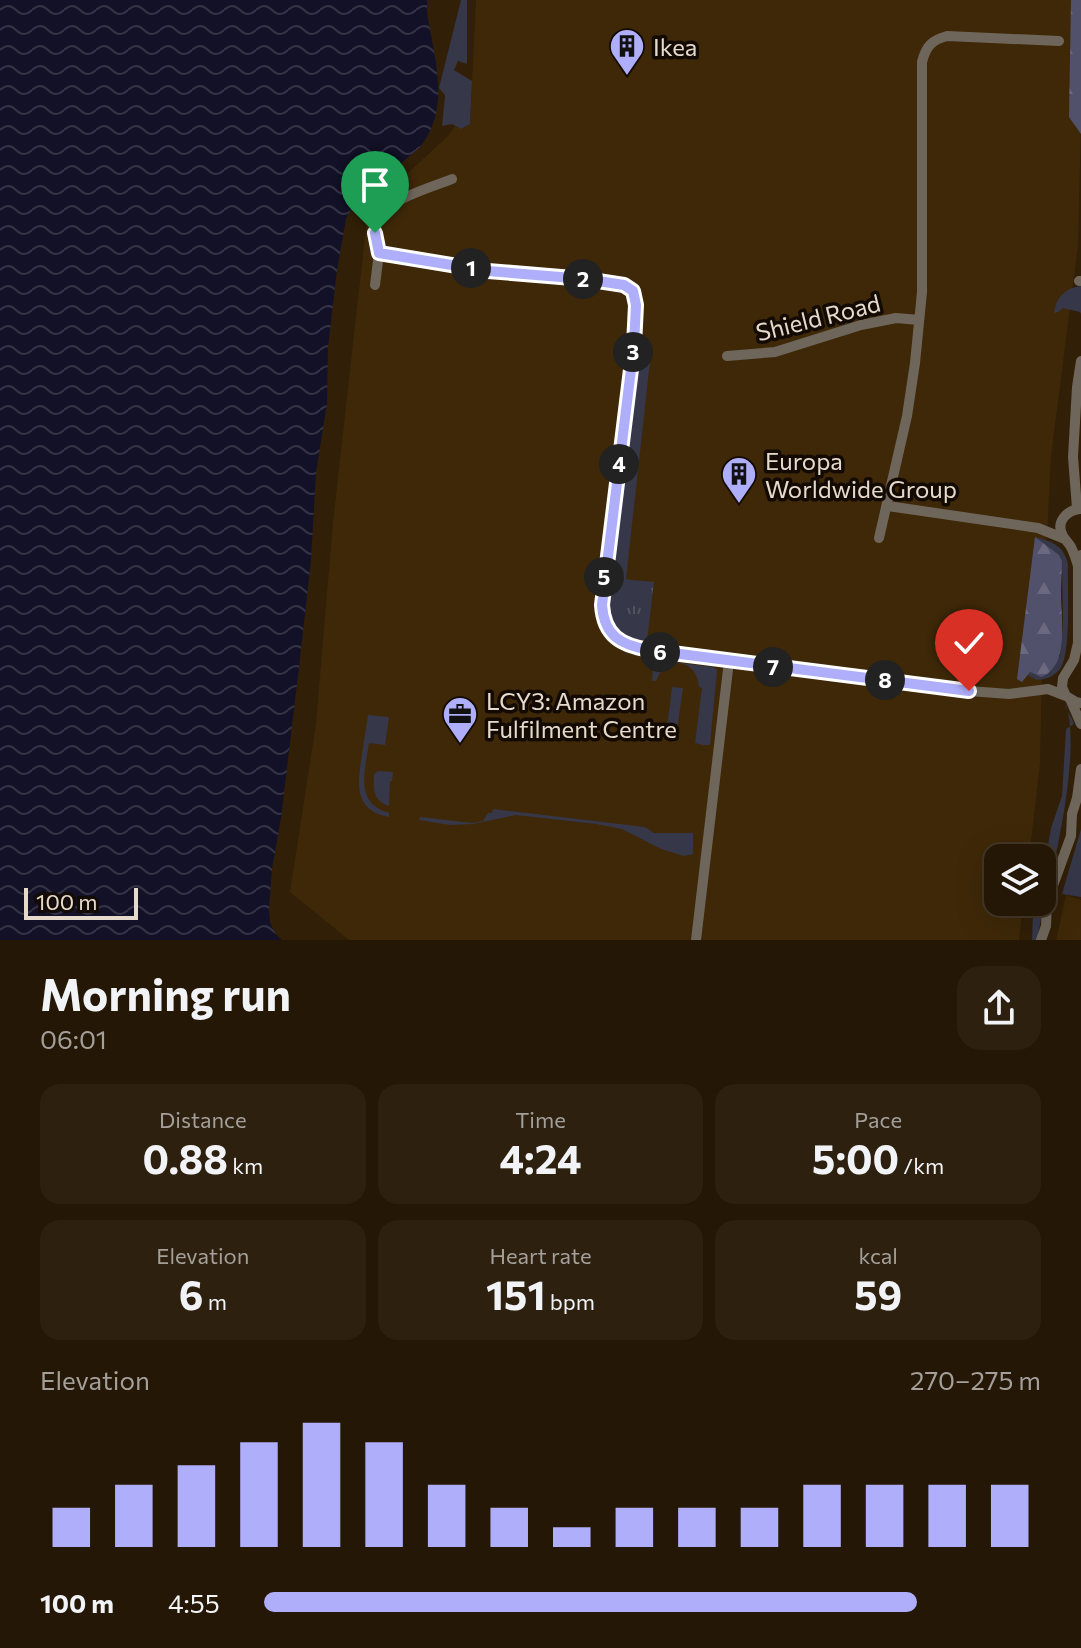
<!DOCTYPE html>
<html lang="en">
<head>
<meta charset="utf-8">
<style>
  :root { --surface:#251705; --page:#2d200f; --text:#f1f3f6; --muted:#a39f9a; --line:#423627; --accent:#afaefa }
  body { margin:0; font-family:Commissioner,sans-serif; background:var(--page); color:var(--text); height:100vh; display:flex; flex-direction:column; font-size:30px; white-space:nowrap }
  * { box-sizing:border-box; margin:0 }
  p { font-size:26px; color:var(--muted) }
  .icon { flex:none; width:44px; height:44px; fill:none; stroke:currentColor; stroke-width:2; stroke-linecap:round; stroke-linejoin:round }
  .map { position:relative; height:940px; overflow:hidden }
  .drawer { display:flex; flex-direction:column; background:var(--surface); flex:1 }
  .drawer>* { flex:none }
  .controls { position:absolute; left:984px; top:844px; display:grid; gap:16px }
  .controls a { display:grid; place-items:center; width:72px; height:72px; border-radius:16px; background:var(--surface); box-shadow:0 8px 32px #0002,0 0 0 2px var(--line); font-size:40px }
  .scale { position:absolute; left:24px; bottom:20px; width:114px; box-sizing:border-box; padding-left:8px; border:4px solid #e6dacc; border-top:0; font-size:22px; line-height:28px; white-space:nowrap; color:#e6dacc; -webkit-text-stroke:6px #130b03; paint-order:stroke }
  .pin { position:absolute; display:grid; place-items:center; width:68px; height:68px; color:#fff; margin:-82px -34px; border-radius:50% 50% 50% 0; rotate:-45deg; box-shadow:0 0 8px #0007 }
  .pin .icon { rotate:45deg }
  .km { position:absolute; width:40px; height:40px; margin:-20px; border-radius:50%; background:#222; color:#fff; font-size:22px; line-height:40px; text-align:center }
  .round { display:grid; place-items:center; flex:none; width:84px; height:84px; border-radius:24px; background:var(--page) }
  .summary { display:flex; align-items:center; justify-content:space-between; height:136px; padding:0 40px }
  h1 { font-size:44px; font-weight:700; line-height:60px }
  .figures { display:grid; grid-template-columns:repeat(3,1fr); gap:12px; height:136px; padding:8px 40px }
  .figures div { display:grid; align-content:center; border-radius:20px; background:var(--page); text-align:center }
  .figures b { font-size:40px; font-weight:700 }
  .figures small { font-size:22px; font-weight:400 }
  .figures p { font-size:22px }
  .chart { height:224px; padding:16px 40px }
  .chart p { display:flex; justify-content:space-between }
  .chart svg { width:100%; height:144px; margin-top:8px; stroke:var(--accent); stroke-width:6 }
  ul { padding:0 40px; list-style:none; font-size:26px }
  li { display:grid; grid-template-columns:128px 96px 1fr; align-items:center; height:60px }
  li i { height:20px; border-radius:10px; background:var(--accent) }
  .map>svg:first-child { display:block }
</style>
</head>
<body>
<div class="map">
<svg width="1081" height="940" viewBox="0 0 1081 940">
  <defs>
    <pattern id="forest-firs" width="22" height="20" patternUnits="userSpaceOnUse" patternTransform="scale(2)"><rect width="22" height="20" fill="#51516c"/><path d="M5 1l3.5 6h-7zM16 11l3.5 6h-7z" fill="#6a6980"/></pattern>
    <pattern id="park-tufts" width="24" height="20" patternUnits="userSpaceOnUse" patternTransform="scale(2)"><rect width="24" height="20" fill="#363749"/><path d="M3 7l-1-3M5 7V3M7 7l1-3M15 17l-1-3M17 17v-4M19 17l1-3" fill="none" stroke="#535362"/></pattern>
    <pattern id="water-waves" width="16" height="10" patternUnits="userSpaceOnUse" patternTransform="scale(2)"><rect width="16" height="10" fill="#121127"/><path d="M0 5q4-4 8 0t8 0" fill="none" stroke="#343345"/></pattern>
  </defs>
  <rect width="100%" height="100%" fill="#311f07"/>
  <!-- built -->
  <path fill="#3e2808" d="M 476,0 L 1075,0 L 1071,88 L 1081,122 L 1078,245 L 1051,456 L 1043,615 L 1040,764 L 1029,858 L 998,858 L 998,902 L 1023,902 L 1019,940 L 349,940 L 290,892 L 316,724 L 333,522 L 368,210 L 449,135 L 455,126 L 461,129 L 470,124 Z
    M 1066,895 L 1081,900 L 1081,940 L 1056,940 Z"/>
  <!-- grass -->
  <path fill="#363749" d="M 461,0 L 467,0 L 467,64 L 458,61 L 454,70 L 472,81 L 470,124 L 461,129 L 452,124 L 442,126 L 445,95 L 439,88 Z
    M 1081,286 L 1081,314 L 1080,312 L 1063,308 L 1058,312 L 1054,313 C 1056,297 1065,288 1081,286 Z
    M 638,349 L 651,352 L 626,579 L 647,641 C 626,638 614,629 607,608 Z
    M 1035,537 C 1052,541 1064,546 1068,564 C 1067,587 1072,651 1060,669 C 1056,674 1050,678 1044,679 C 1037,681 1033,679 1027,674 L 1030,672 L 1036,675 L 1060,656 L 1063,629 L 1062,561 Z
    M 657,660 L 713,667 L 717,670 L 710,745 L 703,745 L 695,743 L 702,688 L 699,687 C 697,658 665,655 656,681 L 652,681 L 654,661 Z
    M 672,687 L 683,688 L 676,737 L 666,736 Z
    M 1065,703 C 1081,739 1059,848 1047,891 C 1043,907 1040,924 1037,940 L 1032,940 L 1033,913 L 1037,902 L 1042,902 L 1042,880 L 1051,828 L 1062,796 L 1066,729 L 1074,724 C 1072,717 1065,709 1065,703 Z
    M 368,715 L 389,717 L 385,745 L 369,743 C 365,771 354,803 389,813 L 389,817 C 352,810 358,782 362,754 C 364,741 366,728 368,715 Z
    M 378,771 L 393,772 L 392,781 L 390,781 L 389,806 C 373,801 373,789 374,774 Z
    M 493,809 L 645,827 L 654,833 L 693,833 L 693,854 L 684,856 L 661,849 L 622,829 L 596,824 L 516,815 L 473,824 L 450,825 L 419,820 L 420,817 L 472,823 L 483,821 L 488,813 L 492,813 Z
    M 1081,829 L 1081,897 L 1062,894 Z"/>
  <!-- forest -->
  <path fill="url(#forest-firs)" d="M 1071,0 L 1081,0 L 1081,134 L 1069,117 Z
    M 1035,537 L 1059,555 L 1062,561 C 1062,572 1061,583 1061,594 C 1061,618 1070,667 1041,677 L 1030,672 L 1022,682 L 1017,679 Z"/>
  <!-- park -->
  <path fill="url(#park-tufts)" d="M 610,578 L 654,582 L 647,641 C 606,636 607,612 610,578 Z"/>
  <!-- water -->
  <path fill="url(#water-waves)" d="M 0,0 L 427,0 L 427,12 C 434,58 452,109 419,148 L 358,199 L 351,209 L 346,219 L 337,270 L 328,347 L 327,403 L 316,473 L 311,560 L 299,667 L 281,818 L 272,869 L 269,909 L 270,922 L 275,933 L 282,940 L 0,940 Z"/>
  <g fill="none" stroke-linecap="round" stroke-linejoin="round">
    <!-- minor -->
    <path stroke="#6f665b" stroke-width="10" d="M 452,179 C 433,187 383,200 377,222 C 374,233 377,242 379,253 L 488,271 L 585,279 L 624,285 L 633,291 L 636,305 L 634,345 L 602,605 C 603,636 621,645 649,650 L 969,691 L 1009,694 L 1048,689 L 1066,696 L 1076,702 L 1081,703
      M 1079,281 L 1081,281
      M 375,285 L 379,253
      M 727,356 L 775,352 L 861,325 L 896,318 L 919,320
      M 888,506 L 1038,528 L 1065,539
      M 1077,508 L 1073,457 L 1077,387 L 1081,361
      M 879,538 L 907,416 L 915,363 L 922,292 L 922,62 C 926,46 932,40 947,36 L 1059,41
      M 1078,566 C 1076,559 1074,553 1071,547 C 1069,543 1065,540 1063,536 C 1055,522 1067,510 1080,509
      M 1066,696 L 1062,687 L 1063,678 L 1074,660 L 1078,643 L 1078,566 L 1081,555
      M 1071,701 L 1081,724
      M 696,940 L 729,661
      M 1041,940 L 1046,926 L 1047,902 L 1071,836 L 1072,814 L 1077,798 L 1081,769"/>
  </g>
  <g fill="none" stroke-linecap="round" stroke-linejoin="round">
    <!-- route casing -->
    <g stroke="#fff" stroke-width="16">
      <path id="route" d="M 375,233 L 379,253 L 488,271 L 585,279 L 624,285 L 633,291 L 636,305 L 634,345 L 602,605 C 604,636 621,645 649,650 L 969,691"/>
    </g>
    <!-- route -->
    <use href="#route" stroke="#afaefa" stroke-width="10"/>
  </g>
  <!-- icons -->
  <defs>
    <g id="building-pin" transform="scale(1.8)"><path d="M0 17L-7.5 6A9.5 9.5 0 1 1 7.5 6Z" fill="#afaefa" stroke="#130b03"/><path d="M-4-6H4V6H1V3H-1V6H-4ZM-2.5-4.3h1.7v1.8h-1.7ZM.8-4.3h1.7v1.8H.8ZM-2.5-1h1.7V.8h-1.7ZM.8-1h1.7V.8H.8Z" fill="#111"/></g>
    <g id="office-pin" transform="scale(1.8)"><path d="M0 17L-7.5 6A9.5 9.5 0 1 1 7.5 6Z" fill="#afaefa" stroke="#130b03"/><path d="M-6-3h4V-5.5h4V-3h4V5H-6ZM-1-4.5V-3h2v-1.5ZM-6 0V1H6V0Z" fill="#111"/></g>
  </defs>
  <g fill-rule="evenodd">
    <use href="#building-pin" x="627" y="46"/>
    <use href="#building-pin" x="739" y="474"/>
    <use href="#office-pin" x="460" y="714"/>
  </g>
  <g text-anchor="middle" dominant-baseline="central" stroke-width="7" stroke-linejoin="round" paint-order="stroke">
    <!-- poi labels -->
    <g font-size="24" fill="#e6dacc" stroke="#130b03" text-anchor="start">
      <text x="653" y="46">Ikea</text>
      <text x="765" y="460">Europa<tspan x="765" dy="28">Worldwide Group</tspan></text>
      <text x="486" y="700">LCY3: Amazon<tspan x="486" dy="28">Fulfilment Centre</tspan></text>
    </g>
    <!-- street labels -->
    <g font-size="24" fill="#e6dacc" stroke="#130b03">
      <text transform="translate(818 317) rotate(-14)">Shield Road</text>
    </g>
  </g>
</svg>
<div class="controls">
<a><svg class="icon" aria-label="layers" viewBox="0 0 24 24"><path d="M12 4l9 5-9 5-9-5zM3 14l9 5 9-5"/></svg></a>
</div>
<div class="scale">100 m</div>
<div class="pin" style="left:375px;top:233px;background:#1e9e55"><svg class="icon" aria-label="arrive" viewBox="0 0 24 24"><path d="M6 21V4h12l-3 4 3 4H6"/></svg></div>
<div class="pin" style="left:969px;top:691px;background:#d93025"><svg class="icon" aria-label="check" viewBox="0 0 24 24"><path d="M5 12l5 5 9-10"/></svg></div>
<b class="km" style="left:471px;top:268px">1</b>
<b class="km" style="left:583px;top:279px">2</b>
<b class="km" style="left:633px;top:352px">3</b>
<b class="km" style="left:619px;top:464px">4</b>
<b class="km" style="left:604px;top:577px">5</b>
<b class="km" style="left:660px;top:652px">6</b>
<b class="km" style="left:773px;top:667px">7</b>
<b class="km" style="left:885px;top:680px">8</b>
</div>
<section class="drawer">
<div class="summary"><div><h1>Morning run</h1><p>06:01</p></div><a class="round"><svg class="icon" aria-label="share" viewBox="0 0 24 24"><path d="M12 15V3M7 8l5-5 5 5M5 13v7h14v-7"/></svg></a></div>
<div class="figures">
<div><p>Distance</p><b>0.88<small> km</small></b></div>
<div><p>Time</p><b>4:24</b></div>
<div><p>Pace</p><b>5:00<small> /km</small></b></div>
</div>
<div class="figures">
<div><p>Elevation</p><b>6<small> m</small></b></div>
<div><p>Heart rate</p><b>151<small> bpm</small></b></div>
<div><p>kcal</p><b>59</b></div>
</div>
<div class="chart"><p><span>Elevation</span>270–275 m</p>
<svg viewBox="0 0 160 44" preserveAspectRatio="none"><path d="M5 44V32M15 44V25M25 44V19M35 44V12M45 44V6M55 44V12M65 44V25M75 44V32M85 44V38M95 44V32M105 44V32M115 44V32M125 44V25M135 44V25M145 44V25M155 44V25"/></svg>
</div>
<ul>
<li><b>100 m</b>4:55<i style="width:84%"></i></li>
</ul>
</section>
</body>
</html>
